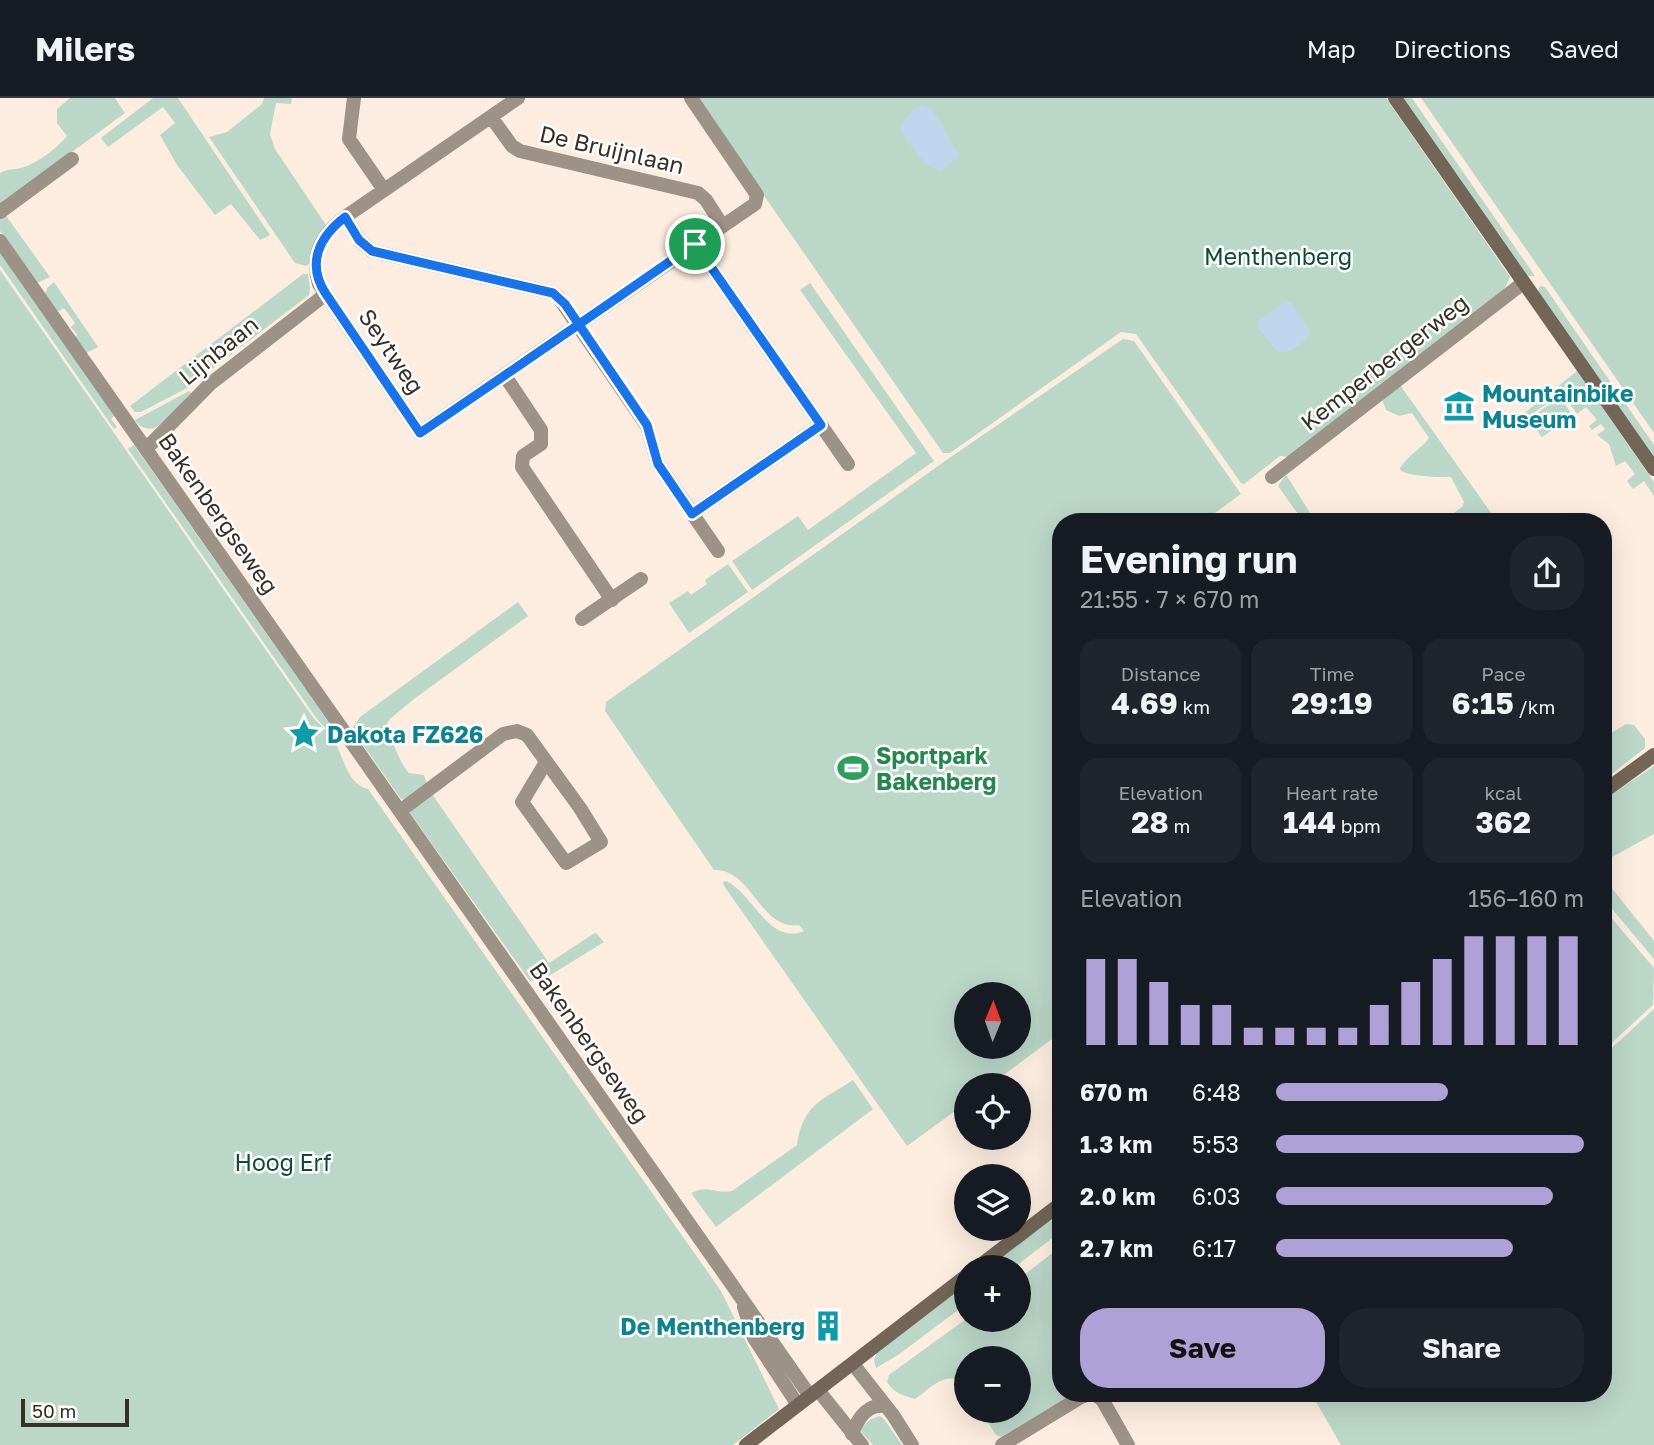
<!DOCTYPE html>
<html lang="en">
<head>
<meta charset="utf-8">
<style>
  :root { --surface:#171b24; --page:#20242c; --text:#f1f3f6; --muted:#9ea1a6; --line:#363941; --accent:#aea1d8 }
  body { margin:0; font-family:"Golos Text",sans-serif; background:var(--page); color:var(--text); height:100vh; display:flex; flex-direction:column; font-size:26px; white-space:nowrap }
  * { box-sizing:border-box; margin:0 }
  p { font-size:23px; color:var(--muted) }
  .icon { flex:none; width:38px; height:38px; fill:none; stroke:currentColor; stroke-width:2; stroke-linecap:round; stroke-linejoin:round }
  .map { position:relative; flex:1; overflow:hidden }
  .sheet { position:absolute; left:1052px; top:415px; width:560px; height:889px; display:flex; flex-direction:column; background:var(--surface); border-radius:28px; box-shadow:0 7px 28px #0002 }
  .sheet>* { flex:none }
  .needle { width:46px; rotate:1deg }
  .buttons { position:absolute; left:954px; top:884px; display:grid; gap:14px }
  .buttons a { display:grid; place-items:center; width:77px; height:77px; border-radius:50%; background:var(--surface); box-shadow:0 7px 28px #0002; font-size:35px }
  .scale { position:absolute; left:21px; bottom:18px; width:108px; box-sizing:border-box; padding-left:7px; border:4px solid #382e26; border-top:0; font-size:19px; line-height:24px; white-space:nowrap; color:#382e26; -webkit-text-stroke:5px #fff; paint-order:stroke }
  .pin { position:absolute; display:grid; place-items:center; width:60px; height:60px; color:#fff; margin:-30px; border:4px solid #fff; border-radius:50%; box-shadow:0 2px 7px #0007 }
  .round { display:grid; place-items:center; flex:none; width:74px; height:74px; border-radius:28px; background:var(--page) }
  .head { display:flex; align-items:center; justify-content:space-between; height:119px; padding:0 28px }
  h1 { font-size:38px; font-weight:700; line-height:52px }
  .stats { display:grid; grid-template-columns:repeat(3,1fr); gap:10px; height:119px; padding:7px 28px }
  .stats div { display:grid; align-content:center; border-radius:18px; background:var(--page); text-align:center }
  .stats b { font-size:30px; font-weight:700 }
  .stats small { font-size:19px; font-weight:400 }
  .stats p { font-size:19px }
  .chart { height:196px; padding:14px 28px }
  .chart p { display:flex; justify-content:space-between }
  .chart svg { width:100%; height:126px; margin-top:7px; stroke:var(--accent); stroke-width:6 }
  .cta { display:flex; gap:14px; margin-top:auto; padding:14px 28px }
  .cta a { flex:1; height:80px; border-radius:28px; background:var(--accent); color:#111; font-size:28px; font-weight:700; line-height:80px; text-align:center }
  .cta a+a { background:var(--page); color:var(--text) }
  ul { padding:0 28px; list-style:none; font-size:23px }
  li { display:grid; grid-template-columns:112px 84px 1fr; align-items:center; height:52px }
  li i { height:18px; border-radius:9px; background:var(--accent) }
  header { display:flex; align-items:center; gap:42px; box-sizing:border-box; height:98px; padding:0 35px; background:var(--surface); border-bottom:2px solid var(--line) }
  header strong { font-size:33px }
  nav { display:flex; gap:38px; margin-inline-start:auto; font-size:24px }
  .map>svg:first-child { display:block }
</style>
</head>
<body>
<header>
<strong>Milers</strong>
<nav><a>Map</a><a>Directions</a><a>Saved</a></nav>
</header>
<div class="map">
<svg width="1654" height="1347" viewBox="0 0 1654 1347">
  <rect width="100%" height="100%" fill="#fdede0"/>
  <!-- green -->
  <path fill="#bbd7c8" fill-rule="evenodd" d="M 70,0 L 115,0 L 125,15 L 0,107 L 0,75 C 10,70 12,72 21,70 C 37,66 57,50 67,38 L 57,25 L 57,11 Z
    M 153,0 L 178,0 L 270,137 L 260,142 L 231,106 L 215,117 L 177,67 L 160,37 L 175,25 L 163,9 L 108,49 L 101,40 Z
    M 264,0 L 292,0 L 291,6 L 276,5 L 270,36 L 275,51 L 326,127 L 316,143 L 310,165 L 306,168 L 295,165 L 209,39 L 227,34 L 262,6 Z
    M 696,0 L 1386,0 L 1510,179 L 1504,192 L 1289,359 L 1280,358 L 1244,386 L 1241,385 L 1136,236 L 1121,234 L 950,355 L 943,355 Z
    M 1403,0 L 1412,0 L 1535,178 L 1527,178 Z
    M 1421,0 L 1654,0 L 1654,335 Z
    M 4,115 L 50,179 L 37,185 L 0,133 L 0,118 Z
    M 0,155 L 104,302 L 114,318 L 111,321 L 117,329 L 114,331 L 0,167 Z
    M 0,172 L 312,618 C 318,626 326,631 331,638 C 343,653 346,687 368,691 L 721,1193 L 779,1311 L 733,1347 L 0,1347 Z
    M 303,176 L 308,176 L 310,191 L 309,197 L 187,290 L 141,314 L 135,314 L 130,308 Z
    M 54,184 L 98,249 L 86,255 L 75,239 L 77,237 L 71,229 L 75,225 L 64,210 L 57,214 L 45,196 L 47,190 Z
    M 810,185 L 934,363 L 752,492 L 732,463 L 798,418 L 808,432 L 916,355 L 800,192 Z
    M 1540,188 L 1545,189 L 1654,347 L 1654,360 L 1538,193 Z
    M 1123,241 L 1134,243 L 1241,396 L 1204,423 L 1060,424 L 1060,935 L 990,987 L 966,987 L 966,1005 L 907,1048 L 724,788 L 723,784 L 726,783 C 752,794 769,848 804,833 L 799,827 C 760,833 752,770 714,772 L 605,613 L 606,604 L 945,363 ZM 966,896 L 1018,896 L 1018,948 L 966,948 Z
    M 1577,273 L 1654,384 L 1654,398 L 1644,383 L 1633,391 L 1627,383 L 1635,376 L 1625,363 L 1616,368 L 1609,346 L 1597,337 L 1605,331 L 1601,326 L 1592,332 L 1589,328 L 1597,322 L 1586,309 L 1577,316 L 1562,295 L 1525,321 L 1522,317 Z
    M 1400,287 L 1497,423 L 1443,423 L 1462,409 L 1464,404 L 1451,379 C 1437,379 1414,379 1401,373 L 1400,370 C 1408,357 1421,351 1429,340 L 1412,315 L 1399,318 L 1386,312 L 1382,301 Z
    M 189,293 L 191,295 C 178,309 153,348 135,322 Z
    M 1560,299 L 1573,318 L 1542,339 L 1529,321 Z
    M 134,347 L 330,626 L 328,633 L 317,621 L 128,351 Z
    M 1285,378 L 1287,378 L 1315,423 L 1303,423 L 1278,388 Z
    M 728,466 L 748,494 L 689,535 L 669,505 L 688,493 L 691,497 L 707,486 L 705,482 Z
    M 518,504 L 528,518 L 414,601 L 390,621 L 386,627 L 385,635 C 396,646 398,663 409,675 L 424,677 L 428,689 L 406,702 L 401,701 L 352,631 L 360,619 Z
    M 1626,626 L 1634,627 L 1645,641 L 1645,650 L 1603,683 L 1603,640 Z
    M 1654,668 L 1654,736 L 1603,764 L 1603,702 Z
    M 432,696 L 549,865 L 593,836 L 596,835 L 604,844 L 541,883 L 530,883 L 410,715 L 413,710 Z
    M 1603,779 L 1654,843 L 1654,861 L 1603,800 Z
    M 1603,810 L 1654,870 L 1653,907 L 1603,953 Z
    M 1654,911 L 1654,1347 L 1341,1347 L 1311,1295 L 1603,1295 L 1603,958 Z
    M 853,982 L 873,1011 L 716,1129 L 691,1095 C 711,1086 713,1096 732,1093 L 797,1047 C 803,1006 821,1003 853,982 Z
    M 1060,1114 L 1060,1134 L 1015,1169 L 989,1169 Z
    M 1060,1149 L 1060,1295 L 1075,1295 L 1001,1339 L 996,1337 L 981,1313 L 1018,1312 L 1018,1260 L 966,1260 L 966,1288 C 948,1269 930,1291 915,1301 C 902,1297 895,1296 887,1284 L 889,1277 L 966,1221 L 1018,1222 L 1019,1181 Z
    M 966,1187 L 966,1206 L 898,1257 L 876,1270 L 874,1262 L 877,1254 Z
    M 880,1318 L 884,1321 L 902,1347 L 873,1347 L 862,1335 L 861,1330 L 871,1321 Z"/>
  <!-- water -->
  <path fill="#bfd5ee" d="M 922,7 L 932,11 L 958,55 L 957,60 L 940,73 C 924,69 906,43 900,28 L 911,14 Z
    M 1286,203 L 1292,205 L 1310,234 C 1305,246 1291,254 1279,255 L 1258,230 L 1259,223 Z"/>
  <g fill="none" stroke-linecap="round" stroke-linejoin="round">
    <!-- minor -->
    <path stroke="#9c9288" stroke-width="14" d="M 354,0 L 349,41 L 384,92
      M 518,0 L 345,119 C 322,136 310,157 319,186 L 420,335 L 755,106 L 757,97 L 691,0
      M 491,19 L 512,48 L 520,53 L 698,95 L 706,102 L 722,127
      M 0,114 L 72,61
      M 345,119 L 360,143 L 372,153 L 553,195 L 559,200 L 647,328 L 658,366 L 718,453
      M 0,143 L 810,1298
      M 695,146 L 848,366
      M 505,278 L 541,332 L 541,346 L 523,358 L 522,369 L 612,502
      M 146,351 L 210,286 L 326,196
      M 1272,379 L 1523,185
      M 692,416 L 821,327
      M 582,521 L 641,481
      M 400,713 L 503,636 L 517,633 L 527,637 L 580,710 L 601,744 L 566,765 L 522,704 L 546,664
      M 744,1209 L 754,1240 L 798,1307
      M 852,1336 C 858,1320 867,1306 885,1308
      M 1002,1347 L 1081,1299 C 1090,1295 1096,1295 1103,1303 L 1128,1347"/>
    <!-- tertiary -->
    <path stroke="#9c9288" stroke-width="14" d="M 853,1266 L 893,1317 L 912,1347
      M 818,1292 L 862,1347"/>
    <!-- secondary -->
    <path stroke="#736658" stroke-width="14" d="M 1395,0 L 1654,371
      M 1603,694 L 1654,657
      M 978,1169 L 1060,1106
      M 746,1347 L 966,1178"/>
  </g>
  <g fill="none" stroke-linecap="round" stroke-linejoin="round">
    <!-- route casing -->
    <g stroke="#fff" stroke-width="14">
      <path id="route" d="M 695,146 C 604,209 512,273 420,335 L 326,196 C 306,166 319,139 345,119 L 359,142 L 372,153 L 553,195 L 565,206 L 647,327 L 658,366 L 692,416 L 821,327 L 695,146"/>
    </g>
    <!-- route -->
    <use href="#route" stroke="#1a73e8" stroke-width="9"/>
  </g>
  <!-- icons -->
  <defs>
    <g id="museum-bare" transform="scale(2.415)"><path d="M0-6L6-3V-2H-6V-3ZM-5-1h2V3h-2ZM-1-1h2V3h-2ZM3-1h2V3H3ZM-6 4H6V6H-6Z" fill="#0f9aa8" stroke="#fff" stroke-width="2.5" paint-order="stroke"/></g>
    <g id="sight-bare" transform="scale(2.415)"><path d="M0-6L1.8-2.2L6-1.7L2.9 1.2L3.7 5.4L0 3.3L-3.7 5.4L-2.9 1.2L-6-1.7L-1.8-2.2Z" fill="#0f9aa8" stroke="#fff" stroke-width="2.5" paint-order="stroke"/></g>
    <g id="stadium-bare" transform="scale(2.415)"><path d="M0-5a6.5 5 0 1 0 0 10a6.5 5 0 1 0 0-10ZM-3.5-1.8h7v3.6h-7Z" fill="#2e9e5b" stroke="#fff" stroke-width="2.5" paint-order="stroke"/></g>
    <g id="building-bare" transform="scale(2.415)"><path d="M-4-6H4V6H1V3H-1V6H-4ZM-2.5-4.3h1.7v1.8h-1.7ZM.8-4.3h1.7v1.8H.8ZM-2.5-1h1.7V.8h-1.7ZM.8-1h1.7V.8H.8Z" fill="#0f9aa8" stroke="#fff" stroke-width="2.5" paint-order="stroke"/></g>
  </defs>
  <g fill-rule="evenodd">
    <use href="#museum-bare" x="1459" y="308"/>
    <use href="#sight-bare" x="304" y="636"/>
    <use href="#stadium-bare" x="853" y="670"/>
    <use href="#building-bare" x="828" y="1228"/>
  </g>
  <g text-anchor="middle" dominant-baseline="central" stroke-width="5" stroke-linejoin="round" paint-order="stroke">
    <!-- street labels -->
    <g font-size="23" fill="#382e26" stroke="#fff">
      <text transform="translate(612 51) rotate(13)">De Bruijnlaan</text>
      <text transform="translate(218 252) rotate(-39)">Lijnbaan</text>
      <text transform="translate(392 253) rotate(56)">Seytweg</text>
      <text transform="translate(1384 264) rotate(-38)">Kemperbergerweg</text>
      <text transform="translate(219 415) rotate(55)">Bakenbergseweg</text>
      <text transform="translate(590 944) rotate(55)">Bakenbergseweg</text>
    </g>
    <!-- park labels -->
    <g font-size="23" fill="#104c35" stroke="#fff">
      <text x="1278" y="158">Menthenberg</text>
      <text x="283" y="1064">Hoog Erf</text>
    </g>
    <!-- culture labels -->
    <g font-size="23" font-weight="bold" fill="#0d838f" stroke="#fff" text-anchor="start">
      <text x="1482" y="295">Mountainbike<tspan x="1482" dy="26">Museum</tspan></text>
      <text x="327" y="636">Dakota FZ626</text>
      <text x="805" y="1228" text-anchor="end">De Menthenberg</text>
    </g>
    <!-- leisure labels -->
    <g font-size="23" font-weight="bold" fill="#27864d" stroke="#fff" text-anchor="start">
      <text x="876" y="657">Sportpark<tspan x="876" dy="26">Bakenberg</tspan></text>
    </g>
  </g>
</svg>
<div class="buttons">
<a><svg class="needle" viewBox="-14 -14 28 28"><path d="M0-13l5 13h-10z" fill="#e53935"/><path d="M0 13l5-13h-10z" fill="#9ea1a6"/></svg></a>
<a><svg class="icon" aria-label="locate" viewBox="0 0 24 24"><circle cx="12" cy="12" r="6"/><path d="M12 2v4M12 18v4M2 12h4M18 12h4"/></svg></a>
<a><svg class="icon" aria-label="layers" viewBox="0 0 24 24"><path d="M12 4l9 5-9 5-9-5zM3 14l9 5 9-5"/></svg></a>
<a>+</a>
<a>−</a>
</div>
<div class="scale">50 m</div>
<div class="pin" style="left:695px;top:146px;background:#1e9e55"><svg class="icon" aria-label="arrive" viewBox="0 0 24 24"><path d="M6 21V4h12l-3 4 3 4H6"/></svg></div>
<section class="sheet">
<div class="head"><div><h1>Evening run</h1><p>21:55 · 7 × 670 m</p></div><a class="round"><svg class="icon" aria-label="share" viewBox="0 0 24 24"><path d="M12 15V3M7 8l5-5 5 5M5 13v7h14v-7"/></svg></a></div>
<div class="stats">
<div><p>Distance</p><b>4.69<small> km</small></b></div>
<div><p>Time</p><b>29:19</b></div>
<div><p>Pace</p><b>6:15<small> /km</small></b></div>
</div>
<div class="stats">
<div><p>Elevation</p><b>28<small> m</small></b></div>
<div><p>Heart rate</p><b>144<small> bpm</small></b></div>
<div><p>kcal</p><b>362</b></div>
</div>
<div class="chart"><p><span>Elevation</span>156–160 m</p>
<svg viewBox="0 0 160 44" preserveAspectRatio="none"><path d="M5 44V14M15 44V14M25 44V22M35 44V30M45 44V30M55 44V38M65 44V38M75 44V38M85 44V38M95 44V30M105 44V22M115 44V14M125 44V6M135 44V6M145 44V6M155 44V6"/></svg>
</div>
<ul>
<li><b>670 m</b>6:48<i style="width:56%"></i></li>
<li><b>1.3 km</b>5:53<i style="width:100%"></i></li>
<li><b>2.0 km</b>6:03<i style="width:90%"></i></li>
<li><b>2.7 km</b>6:17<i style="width:77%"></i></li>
</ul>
<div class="cta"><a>Save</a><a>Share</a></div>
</section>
</div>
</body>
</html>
